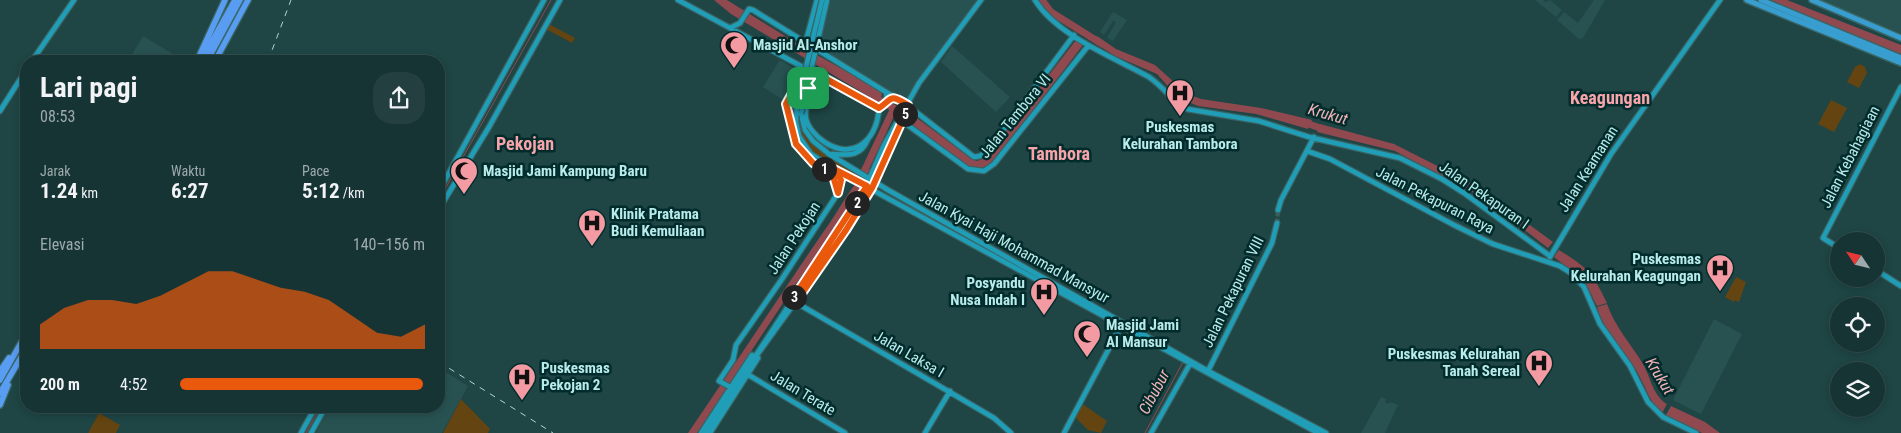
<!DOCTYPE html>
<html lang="id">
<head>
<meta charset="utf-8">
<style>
  :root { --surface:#173434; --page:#243f40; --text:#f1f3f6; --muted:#9eaaac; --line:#364f4f; --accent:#ea580c }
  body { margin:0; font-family:"Roboto Condensed",sans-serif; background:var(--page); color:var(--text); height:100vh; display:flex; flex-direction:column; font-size:19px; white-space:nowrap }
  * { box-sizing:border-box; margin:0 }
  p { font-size:16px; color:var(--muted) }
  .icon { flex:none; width:28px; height:28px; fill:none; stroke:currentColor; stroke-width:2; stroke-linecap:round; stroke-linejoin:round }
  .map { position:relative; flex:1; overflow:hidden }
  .side { position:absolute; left:20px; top:55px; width:425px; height:358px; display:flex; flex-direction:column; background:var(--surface); border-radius:20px; box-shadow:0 2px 8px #0003,0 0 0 1px var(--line) }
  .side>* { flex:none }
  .needle { width:32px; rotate:305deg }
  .controls { position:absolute; left:1830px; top:232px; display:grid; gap:10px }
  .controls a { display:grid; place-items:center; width:55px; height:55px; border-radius:50%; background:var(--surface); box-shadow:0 2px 8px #0003,0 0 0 1px var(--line); font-size:25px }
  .pin { position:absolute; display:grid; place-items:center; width:42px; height:42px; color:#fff; margin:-21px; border-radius:10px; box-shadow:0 2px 8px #0006 }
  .km { position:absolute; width:25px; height:25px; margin:-12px; border-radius:50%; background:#222; color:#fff; font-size:14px; line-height:25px; text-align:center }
  .round { display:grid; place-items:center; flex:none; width:52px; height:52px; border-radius:20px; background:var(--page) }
  .overview { display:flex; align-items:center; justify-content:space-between; height:85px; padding:0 20px }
  h1 { font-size:28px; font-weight:700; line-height:38px }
  .figures { display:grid; grid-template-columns:repeat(3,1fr); gap:8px; height:85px; padding:5px 20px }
  .figures div { display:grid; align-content:center }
  .figures b { font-size:21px; font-weight:700 }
  .figures small { font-size:14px; font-weight:400 }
  .figures p { font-size:14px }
  .chart { height:140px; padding:10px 20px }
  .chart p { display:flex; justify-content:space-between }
  .chart svg { width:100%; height:90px; margin-top:5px; fill:var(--accent); opacity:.7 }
  ul { padding:0 20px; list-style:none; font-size:16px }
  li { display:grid; grid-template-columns:80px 60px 1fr; align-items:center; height:38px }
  li i { height:12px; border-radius:6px; background:var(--accent) }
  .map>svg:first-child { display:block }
</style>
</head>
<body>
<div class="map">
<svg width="1901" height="433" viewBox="0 0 1901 433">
  <rect width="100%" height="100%" fill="#1f4545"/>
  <!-- built -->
  <path fill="#285252" d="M 817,0 L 981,0 L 905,101 L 808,40 Z
    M 1535,0 L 1545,0 L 1543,3 L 1550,0 L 1562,10 L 1556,17 Z
    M 1594,0 L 1605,0 L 1583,38 L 1579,39 L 1557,20 L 1564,12 L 1578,23 Z
    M 1815,0 L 1901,0 L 1901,34 L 1873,22 Z
    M 1113,12 L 1127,20 L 1113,41 L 1107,38 L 1116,22 L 1113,21 L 1104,35 L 1100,32 Z
    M 143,36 L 173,54 L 168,61 L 128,61 Z
    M 952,46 L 1010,97 L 996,112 L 941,62 Z
    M 780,60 L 798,71 L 783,100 L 763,87 Z
    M 1714,319 L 1742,334 L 1701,414 L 1673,400 Z
    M 439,368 L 468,386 L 442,433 L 316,433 L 330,406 L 439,406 Z
    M 1381,397 L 1386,399 L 1385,402 L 1389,404 L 1390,402 L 1398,405 L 1385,433 L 1361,433 Z"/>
  <!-- green -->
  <path fill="#644410" d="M 822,0 L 827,0 L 801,105 L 802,123 L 813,141 L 829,154 L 870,178 L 867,186 L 816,158 L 799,136 L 796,112 Z
    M 549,24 L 575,38 L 572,43 L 546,29 Z
    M 1860,64 L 1865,67 L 1867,73 L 1859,88 L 1847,82 L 1855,67 Z
    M 1831,100 L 1847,108 L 1834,132 L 1818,124 Z
    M 1736,277 L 1746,282 L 1739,302 L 1735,300 L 1734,302 L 1725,297 Z
    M 461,399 L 490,429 L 488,433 L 443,433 Z
    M 1081,403 L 1107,421 L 1101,433 L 1088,430 L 1073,415 Z
    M 99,413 L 120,425 L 116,433 L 88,433 Z"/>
  <!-- water -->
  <path fill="#914950" d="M 714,0 L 727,0 L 806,49 L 880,90 L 882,95 L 878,101 L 875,100 L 731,14 Z
    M 1766,0 L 1787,0 L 1901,45 L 1901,54 Z
    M 1097,36 L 1116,49 L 1155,65 L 1187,94 L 1201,99 L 1261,108 L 1312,120 L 1308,129 L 1256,114 L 1198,106 L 1186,101 L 1174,93 L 1157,74 L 1115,56 L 1093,42 Z
    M 1076,40 L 1083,45 L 994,161 C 987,166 980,171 970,168 L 906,121 L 902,107 L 972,159 L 977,161 L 985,158 Z
    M 1320,124 L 1394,144 L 1479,187 L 1474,193 L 1395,151 L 1317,132 Z
    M 872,167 L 854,203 L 837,229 L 795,285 L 697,433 L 688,433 C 734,366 778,298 824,231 C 840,210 851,183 872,167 Z
    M 1483,191 L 1553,242 L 1548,248 L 1482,197 Z
    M 1559,250 C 1588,268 1592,272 1607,303 L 1597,306 L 1584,280 L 1554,257 Z
    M 1607,304 C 1615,327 1631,344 1643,364 C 1651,378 1653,396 1667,404 L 1662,413 C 1648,401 1645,384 1636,370 C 1622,349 1604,332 1597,307 Z
    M 1671,406 L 1705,422 L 1720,433 L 1702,433 L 1669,417 L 1666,415 Z"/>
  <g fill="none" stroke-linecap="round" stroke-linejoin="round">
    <!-- stream -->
    <path stroke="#914950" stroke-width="1" d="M 439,200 L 551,0
      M 306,433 L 321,406
      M 1145,433 L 1183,362"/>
    <!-- river -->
    <path stroke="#914950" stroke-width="7" d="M 1042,0 L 1051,12 L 1102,44
      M 872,95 L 896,110
      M 1303,122 L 1326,130
      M 860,180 L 894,108"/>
    <!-- secondary-tunnel -->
    <path stroke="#365e5e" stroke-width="4.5" stroke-dasharray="4.5 2" stroke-linecap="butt" d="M 1175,101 L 1187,109
      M 1277,223 L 1278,210"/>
    <!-- secondary casing -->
    <g stroke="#396565" stroke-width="7">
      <path id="secondary" d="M 678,0 L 879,108
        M 1035,0 C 1056,35 1115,58 1149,77 C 1158,83 1167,93 1175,101
        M 732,27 L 740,23 L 749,9 L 753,10 L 907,105 L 974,157 L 980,156 L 989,149 L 1074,35
        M 806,41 L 817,0
        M 32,61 L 74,0
        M 804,71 L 786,104 C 789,126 795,148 814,163 C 820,168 827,171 833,176 L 838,192
        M 819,75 C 812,89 804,103 806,119 C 808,127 813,132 819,138 C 849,163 877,144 879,108
        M 879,108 L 887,99 L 886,92
        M 1187,109 L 1259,121 L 1309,137 L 1400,158 L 1442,179 L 1464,193 L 1550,256
        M 0,111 L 26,70
        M 801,114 L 805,130 L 813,141 L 829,154 L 888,190 L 1208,371 L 1326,433
        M 902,121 L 968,169 L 984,171 L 994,164 L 1088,46
        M 799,136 L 811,154 L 834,169 L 1318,433
        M 1307,151 L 1330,159 L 1454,225 L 1493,244 L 1560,266 L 1571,273 L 1584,287 L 1600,324 L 1630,366 L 1648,402 L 1663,417 L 1696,433
        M 832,154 C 848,155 861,157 868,139
        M 439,191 L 544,0
        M 439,209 L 489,127 L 560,0
        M 1278,210 L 1281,200 L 1314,137
        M 1839,248 L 1823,238 L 1901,87
        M 1550,257 L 1611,154 L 1720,0
        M 1876,270 L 1901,286
        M 795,302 L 953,394 L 994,418 L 1011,433
        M 754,359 L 814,276 L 868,194 L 907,110 L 906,108
        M 1208,371 L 1272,243 L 1277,223
        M 747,374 L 845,433
        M 730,387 L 719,381 L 733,360 L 736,345 L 782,279 L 838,193 L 841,180 L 837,172
        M 301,433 L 316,406
        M 311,433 L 326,406
        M 701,433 L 752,355
        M 705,433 L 864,191 L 884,145 L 919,83 L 981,0
        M 710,433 L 758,358
        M 925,433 L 950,391
        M 1064,433 L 1122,324
        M 1151,433 L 1191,362"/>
    </g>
    <!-- primary casing -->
    <g stroke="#396565" stroke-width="8">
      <path id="primary" d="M 1747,0 L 1901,63
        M 1761,0 L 1901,58
        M 1812,0 L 1901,38"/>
    </g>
    <!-- highway casing -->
    <g stroke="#396565" stroke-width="8">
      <path id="highway" d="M 197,61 L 225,0
        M 201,61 L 235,0
        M 207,61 L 240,0
        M 215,61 L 248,0
        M 0,371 L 9,358
        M 0,380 L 26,334
        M 0,393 L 26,349
        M 0,405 L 8,385"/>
    </g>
    <!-- secondary -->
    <use href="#secondary" stroke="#209eb8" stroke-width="4.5"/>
    <!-- primary -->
    <use href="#primary" stroke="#389ed0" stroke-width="5"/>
    <!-- highway -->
    <use href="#highway" stroke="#589df1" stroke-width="5.5"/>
    <!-- rail -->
    <path stroke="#a8dad9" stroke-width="1" stroke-dasharray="6 6" stroke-linecap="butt" d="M 268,61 L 291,0
      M 439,362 L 553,433"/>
    <!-- secondary-bridge casing -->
    <g stroke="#396565" stroke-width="7" stroke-linecap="butt">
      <path id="secondary-bridge" d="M 801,114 L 827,0
        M 799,136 L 796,122 L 797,105 L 822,0"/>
    </g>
    <!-- secondary-bridge -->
    <use href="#secondary-bridge" stroke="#209eb8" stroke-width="4.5"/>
  </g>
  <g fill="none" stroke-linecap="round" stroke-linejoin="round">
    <!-- route casing -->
    <g stroke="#fff" stroke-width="10">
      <path id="route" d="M 819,75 L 879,108 C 893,99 888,93 908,105 L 907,110 L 872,188 L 846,230 L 796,302 L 792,300 L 867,186 L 834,169 L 841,180 L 838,193 L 833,176 L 813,163 L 796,144 L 786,104 L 796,86 L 804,85 L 810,92 Z"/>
    </g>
    <!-- route -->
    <use href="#route" stroke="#ea580c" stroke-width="6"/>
  </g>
  <!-- icons -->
  <defs>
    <g id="mosque-pin" transform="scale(1.4375)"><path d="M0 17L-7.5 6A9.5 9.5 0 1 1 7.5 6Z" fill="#f49aa2" stroke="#022b2b"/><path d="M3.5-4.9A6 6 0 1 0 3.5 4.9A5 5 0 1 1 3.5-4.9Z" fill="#111"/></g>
    <g id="hospital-pin" transform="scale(1.4375)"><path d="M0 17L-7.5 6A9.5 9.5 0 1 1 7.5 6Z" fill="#f49aa2" stroke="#022b2b"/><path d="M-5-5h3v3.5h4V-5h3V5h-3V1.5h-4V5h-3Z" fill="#111"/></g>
  </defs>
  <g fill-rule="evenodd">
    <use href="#mosque-pin" x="734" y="45"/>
    <use href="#hospital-pin" x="1180" y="93"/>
    <use href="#mosque-pin" x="464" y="171"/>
    <use href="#hospital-pin" x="592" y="223"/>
    <use href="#hospital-pin" x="1720" y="268"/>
    <use href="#hospital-pin" x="1044" y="292"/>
    <use href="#mosque-pin" x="1087" y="334"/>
    <use href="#hospital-pin" x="1539" y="363"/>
    <use href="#hospital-pin" x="522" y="377"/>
  </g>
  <g text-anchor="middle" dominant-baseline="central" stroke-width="5" stroke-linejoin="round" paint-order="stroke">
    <!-- poi labels -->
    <g font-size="15" font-weight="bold" fill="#b8eceb" stroke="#022b2b" text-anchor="start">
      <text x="753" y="45">Masjid Al-Anshor</text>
      <text x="1180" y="127" text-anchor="middle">Puskesmas<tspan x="1180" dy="17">Kelurahan Tambora</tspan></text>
      <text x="483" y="171">Masjid Jami Kampung Baru</text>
      <text x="611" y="214">Klinik Pratama<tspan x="611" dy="17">Budi Kemuliaan</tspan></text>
      <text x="1701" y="259" text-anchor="end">Puskesmas<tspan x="1701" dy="17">Kelurahan Keagungan</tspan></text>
      <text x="1025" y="283" text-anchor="end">Posyandu<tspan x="1025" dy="17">Nusa Indah I</tspan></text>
      <text x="1106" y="325">Masjid Jami<tspan x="1106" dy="17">Al Mansur</tspan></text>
      <text x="1520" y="354" text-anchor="end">Puskesmas Kelurahan<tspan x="1520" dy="17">Tanah Sereal</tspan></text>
      <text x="541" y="368">Puskesmas<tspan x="541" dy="17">Pekojan 2</tspan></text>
    </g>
    <!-- street labels -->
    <g font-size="15" fill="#b8eceb" stroke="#022b2b">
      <text transform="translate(1015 116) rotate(-51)">Jalan Tambora VI</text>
      <text transform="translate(1850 157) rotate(-63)">Jalan Kebahagiaan</text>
      <text transform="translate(1588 169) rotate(-58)">Jalan Keamanan</text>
      <text transform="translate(1484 195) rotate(35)">Jalan Pekapuran I</text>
      <text transform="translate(1435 200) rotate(27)">Jalan Pekapuran Raya</text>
      <text transform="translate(794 238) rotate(-57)">Jalan Pekojan</text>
      <text transform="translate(1014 247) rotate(29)">Jalan Kyai Haji Mohammad Mansyur</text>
      <text transform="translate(1233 292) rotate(-64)">Jalan Pekapuran VIII</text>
      <text transform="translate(909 354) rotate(30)">Jalan Laksa I</text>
      <text transform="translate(803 393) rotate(31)">Jalan Terate</text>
    </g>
    <!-- water labels -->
    <g font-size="16" font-style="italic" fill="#f3b2b6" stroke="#022b2b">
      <text transform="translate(1328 114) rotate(16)">Krukut</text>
      <text transform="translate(1660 376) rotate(59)">Krukut</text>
      <text transform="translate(1154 392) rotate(-62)">Cibubur</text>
    </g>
    <!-- quarter labels -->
    <g font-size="18" font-weight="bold" fill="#f8a4aa" stroke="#022b2b">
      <text x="1610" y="97">Keagungan</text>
      <text x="525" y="143">Pekojan</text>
      <text x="1059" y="153">Tambora</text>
    </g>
  </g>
</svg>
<div class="controls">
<a><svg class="needle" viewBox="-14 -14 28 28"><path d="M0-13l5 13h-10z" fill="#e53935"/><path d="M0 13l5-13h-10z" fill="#9eaaac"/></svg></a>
<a><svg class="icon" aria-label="locate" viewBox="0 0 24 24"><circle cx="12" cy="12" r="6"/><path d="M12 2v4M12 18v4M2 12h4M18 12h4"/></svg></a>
<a><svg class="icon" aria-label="layers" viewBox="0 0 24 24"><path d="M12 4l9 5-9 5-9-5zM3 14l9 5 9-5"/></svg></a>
</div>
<div class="pin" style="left:808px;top:88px;background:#1e9e55"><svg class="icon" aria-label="arrive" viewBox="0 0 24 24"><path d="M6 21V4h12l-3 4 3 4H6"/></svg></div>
<b class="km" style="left:824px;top:169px">1</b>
<b class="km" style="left:857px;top:203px">2</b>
<b class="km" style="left:794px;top:297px">3</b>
<b class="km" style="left:905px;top:114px">5</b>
<section class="side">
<div class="overview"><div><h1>Lari pagi</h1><p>08:53</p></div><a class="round"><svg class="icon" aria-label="share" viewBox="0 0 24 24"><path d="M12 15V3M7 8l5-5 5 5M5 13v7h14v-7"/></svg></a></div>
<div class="figures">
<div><p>Jarak</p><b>1.24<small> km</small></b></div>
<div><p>Waktu</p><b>6:27</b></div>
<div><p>Pace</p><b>5:12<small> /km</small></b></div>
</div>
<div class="chart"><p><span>Elevasi</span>140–156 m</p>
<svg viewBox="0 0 160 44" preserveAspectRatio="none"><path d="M0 44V32L10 24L20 20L30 20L40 22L50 18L60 12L70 6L80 6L90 10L100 14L110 16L120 20L130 28L140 36L150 38L160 32V44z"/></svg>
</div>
<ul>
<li><b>200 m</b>4:52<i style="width:99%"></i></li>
</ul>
</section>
</div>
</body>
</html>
